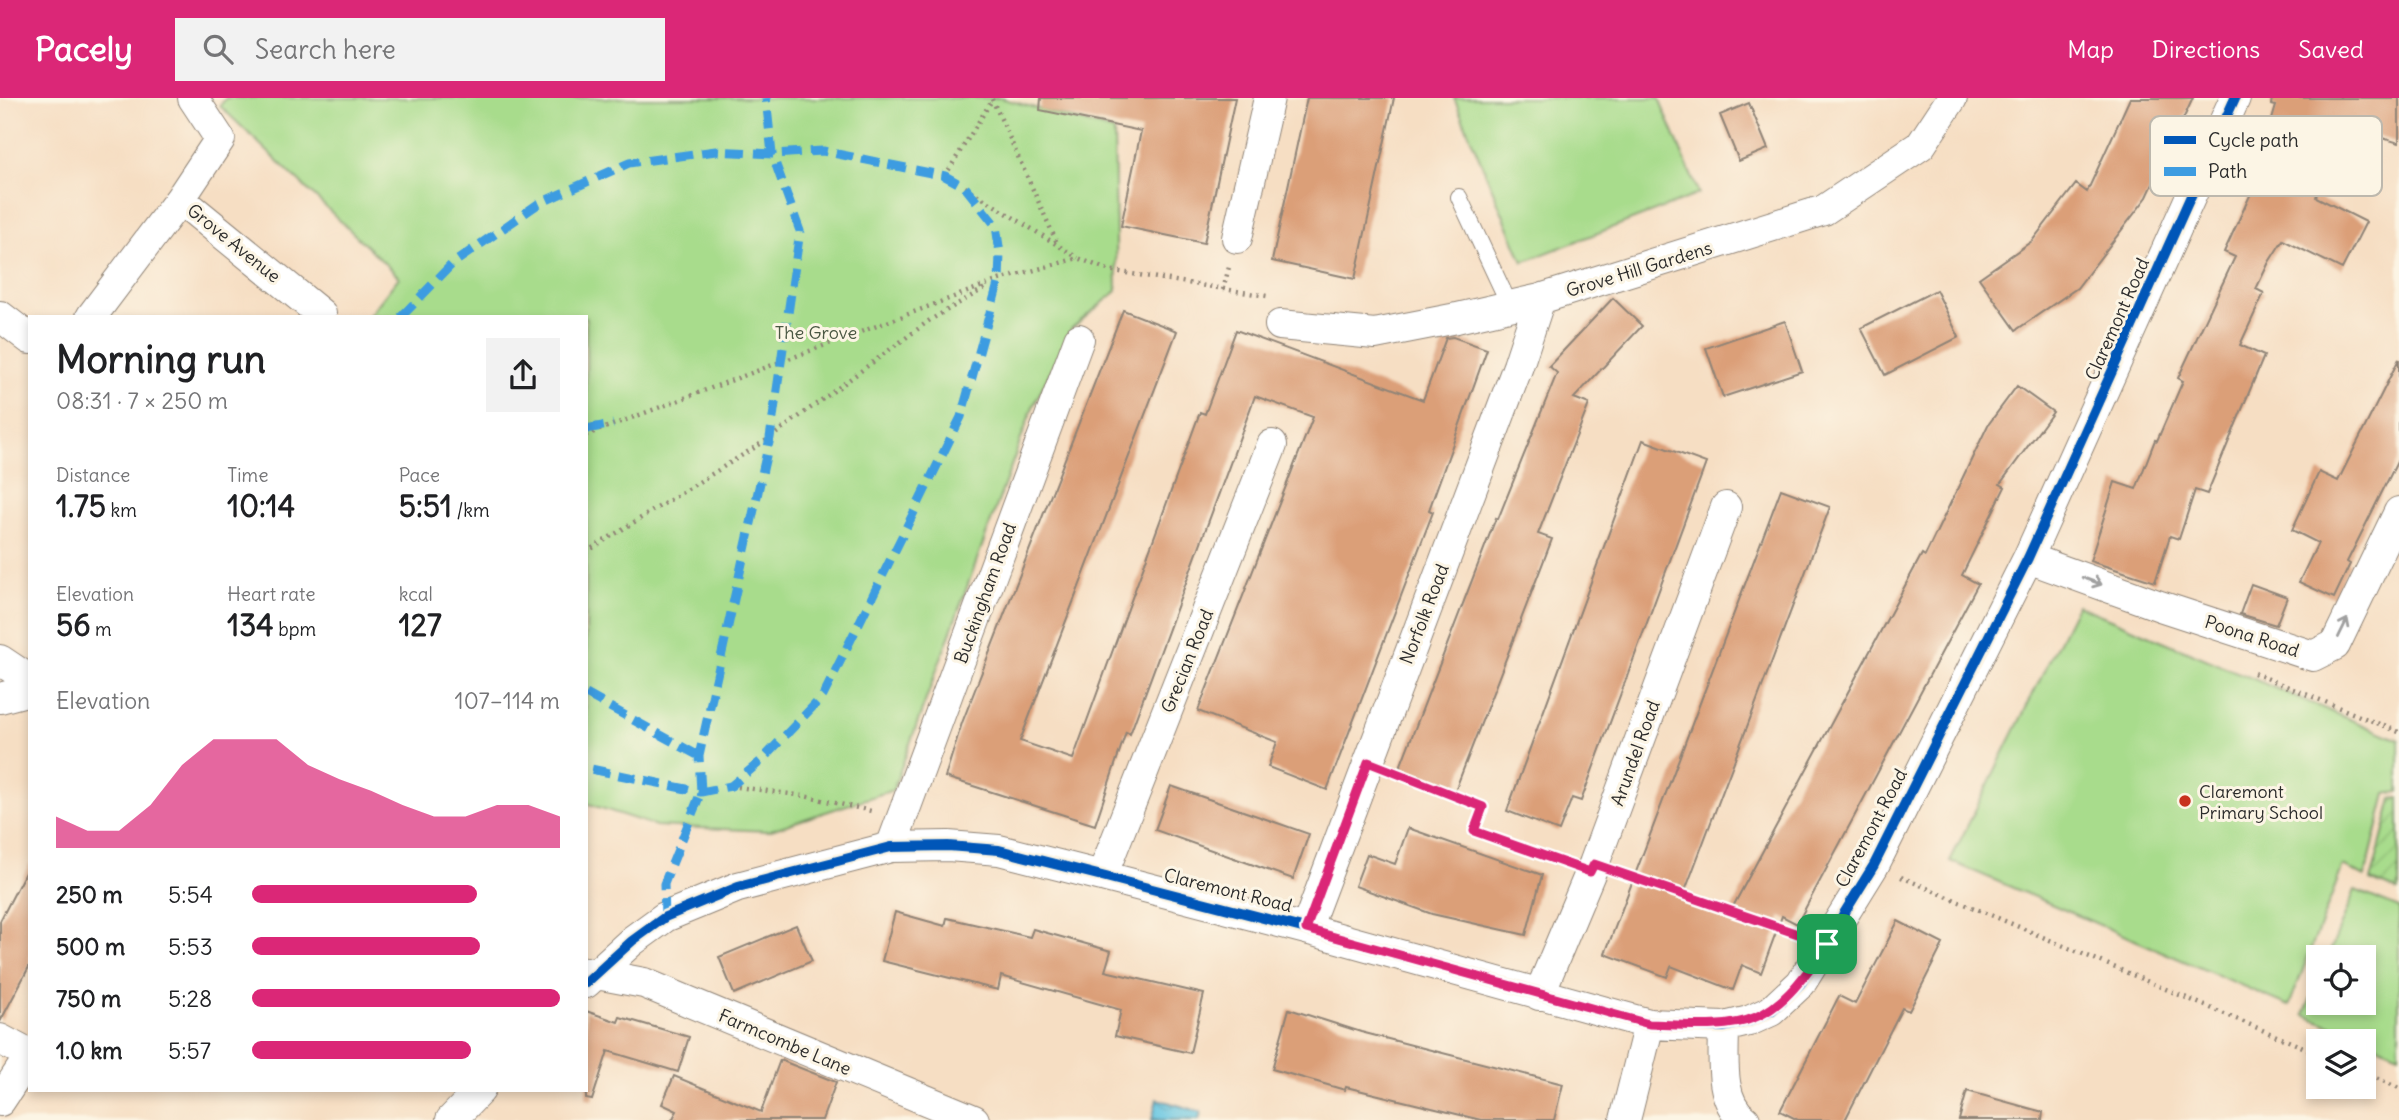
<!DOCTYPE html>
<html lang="en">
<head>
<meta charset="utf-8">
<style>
  :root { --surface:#fff; --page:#f2f2f2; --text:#202124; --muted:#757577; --accent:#db2777 }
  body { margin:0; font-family:Delius,sans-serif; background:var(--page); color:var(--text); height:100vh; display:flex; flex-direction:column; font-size:26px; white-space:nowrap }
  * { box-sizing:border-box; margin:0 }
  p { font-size:23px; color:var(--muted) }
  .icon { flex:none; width:38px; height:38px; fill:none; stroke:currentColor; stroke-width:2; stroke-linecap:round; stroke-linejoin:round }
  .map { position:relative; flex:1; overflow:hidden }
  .sheet { position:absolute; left:28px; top:217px; width:560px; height:777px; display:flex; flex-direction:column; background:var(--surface); border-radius:0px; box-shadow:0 4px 10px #0003 }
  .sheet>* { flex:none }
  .buttons { position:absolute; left:2306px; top:847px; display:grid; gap:14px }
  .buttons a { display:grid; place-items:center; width:70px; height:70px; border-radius:0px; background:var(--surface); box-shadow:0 4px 10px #0003; font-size:35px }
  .pin { position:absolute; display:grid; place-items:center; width:60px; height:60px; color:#fff; margin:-30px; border-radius:14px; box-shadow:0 4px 10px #0006 }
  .round { display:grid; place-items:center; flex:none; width:74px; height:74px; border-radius:0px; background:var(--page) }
  .head { display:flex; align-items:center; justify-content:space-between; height:119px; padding:0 28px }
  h1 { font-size:38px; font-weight:800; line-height:52px }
  .figures { display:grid; grid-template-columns:repeat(3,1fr); gap:10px; height:119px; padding:7px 28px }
  .figures div { display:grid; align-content:center }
  .figures b { font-size:30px; font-weight:800 }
  .figures small { font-size:19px; font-weight:400 }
  .figures p { font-size:19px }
  .chart { height:196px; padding:14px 28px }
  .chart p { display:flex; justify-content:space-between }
  .chart svg { width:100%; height:126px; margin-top:7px; fill:var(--accent); opacity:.7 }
  ul { padding:0 28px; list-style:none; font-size:23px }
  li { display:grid; grid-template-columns:112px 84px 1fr; align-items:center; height:52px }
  li i { height:18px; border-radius:9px; background:var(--accent) }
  header { display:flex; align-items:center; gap:42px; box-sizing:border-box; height:98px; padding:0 35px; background:var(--accent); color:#fff }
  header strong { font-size:33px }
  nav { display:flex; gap:38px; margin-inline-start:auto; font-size:24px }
  .search { width:490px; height:63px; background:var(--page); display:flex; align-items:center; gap:18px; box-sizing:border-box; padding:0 24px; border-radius:0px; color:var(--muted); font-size:26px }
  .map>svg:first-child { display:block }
</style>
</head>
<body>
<header>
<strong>Pacely</strong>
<div class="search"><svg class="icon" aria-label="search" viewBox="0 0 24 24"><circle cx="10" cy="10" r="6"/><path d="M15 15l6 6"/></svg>Search here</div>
<nav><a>Map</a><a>Directions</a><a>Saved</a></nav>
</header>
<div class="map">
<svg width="2399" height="1022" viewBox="0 0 2399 1022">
  <defs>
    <pattern id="garden-furrows" width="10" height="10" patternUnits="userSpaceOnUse" patternTransform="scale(1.75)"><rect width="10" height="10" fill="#a8dc8c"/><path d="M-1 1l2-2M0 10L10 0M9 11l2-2" fill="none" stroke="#91bd79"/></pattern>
    <pattern id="water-waves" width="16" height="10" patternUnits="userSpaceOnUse" patternTransform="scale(1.75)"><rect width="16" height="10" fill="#64c5e2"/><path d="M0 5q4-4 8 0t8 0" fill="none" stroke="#57a9c2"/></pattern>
  </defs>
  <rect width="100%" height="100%" fill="#fcf5e5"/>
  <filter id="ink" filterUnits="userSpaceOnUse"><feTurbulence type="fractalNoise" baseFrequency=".0143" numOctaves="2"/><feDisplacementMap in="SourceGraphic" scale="14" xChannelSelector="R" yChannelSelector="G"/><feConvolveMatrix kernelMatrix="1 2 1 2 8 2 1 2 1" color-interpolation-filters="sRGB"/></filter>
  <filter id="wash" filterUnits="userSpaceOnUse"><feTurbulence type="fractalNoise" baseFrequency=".00686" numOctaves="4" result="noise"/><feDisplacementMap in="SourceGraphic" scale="28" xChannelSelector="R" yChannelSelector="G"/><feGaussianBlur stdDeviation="1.57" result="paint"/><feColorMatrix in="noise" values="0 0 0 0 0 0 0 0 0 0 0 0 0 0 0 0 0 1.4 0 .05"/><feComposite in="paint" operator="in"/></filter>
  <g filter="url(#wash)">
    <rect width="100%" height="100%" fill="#f6dec3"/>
    <!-- green -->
    <path fill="#a8dc8c" stroke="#6a845c" stroke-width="2" d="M 226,0 L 1001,0 L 1114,33 L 1117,193 L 1072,230 L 1032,311 L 893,692 L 768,733 L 656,728 L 586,705 L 586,219 L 368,219 L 399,179 L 220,8 Z
      M 1454,0 L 1659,0 L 1699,96 L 1523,164 Z
      M 2077,507 L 2399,642 L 2399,694 L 2386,696 L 2365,779 L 2343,768 L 2289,908 L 1950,763 Z
      M 2355,792 L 2399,810 L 2399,956 L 2304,917 L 2319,881 L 2319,905 L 2364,905 L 2364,859 L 2328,859 Z"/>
    <!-- garden -->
    <path fill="url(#garden-furrows)" stroke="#6a845c" stroke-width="2" d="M 2399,700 L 2399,793 L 2371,783 L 2392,701 Z"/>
    <!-- water -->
    <path fill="url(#water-waves)" stroke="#487886" stroke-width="2" d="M 1157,1001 L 1201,1014 L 1199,1022 L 1152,1022 Z"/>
    <g id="blocks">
      <!-- building -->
      <path fill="#db9f78" d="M 1041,0 L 1235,0 L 1204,145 L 1121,128 L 1141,33 L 1040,12 Z
        M 1307,0 L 1394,0 L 1355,181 L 1272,163 Z
        M 2130,0 L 2193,0 L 2147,99 L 2077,190 L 2016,232 L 1979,180 L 2032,143 L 2076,86 L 2087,94 Z
        M 2272,0 L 2399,0 L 2399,45 L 2338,27 L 2316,99 L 2366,124 L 2342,171 L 2283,142 L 2269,164 L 2256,191 L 2264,195 L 2240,247 L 2264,258 L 2207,396 L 2195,392 L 2179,441 L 2170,438 L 2155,484 L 2090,463 L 2115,384 L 2136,391 L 2155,342 L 2157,343 L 2183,283 L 2178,280 L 2235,159 L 2224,154 L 2259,78 L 2251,75 L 2262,41 L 2266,42 L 2276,8 L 2271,7 Z
        M 1749,5 L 1768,51 L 1739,63 L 1720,17 Z
        M 1936,192 L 1959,239 L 1885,277 L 1861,230 Z
        M 1613,200 L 1642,228 L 1574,300 L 1589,306 L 1538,436 L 1552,441 L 1455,693 L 1399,672 L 1496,420 L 1498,421 L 1557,275 L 1549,268 Z
        M 1123,212 L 1177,233 L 1020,643 L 1073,661 L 1200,314 L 1205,316 L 1236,232 L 1423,302 L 1446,240 L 1453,239 L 1487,251 L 1429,412 L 1433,414 L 1327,692 L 1268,669 L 1277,644 L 1198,613 L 1313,319 L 1255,298 L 1130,636 L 1126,634 L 1095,727 L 945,679 L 962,625 Z
        M 1785,223 L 1802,273 L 1723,299 L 1706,250 Z
        M 2399,261 L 2399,360 L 2347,464 L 2350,466 L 2334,500 L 2299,484 L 2318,445 L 2292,432 L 2319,374 L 2338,383 Z
        M 2017,288 L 2053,314 L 2000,386 L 2005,389 L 1962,477 L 1978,486 L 1797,826 L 1782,818 L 1761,875 L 1742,867 L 1733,892 L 1671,868 L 1667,879 L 1605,856 L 1781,391 L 1830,409 L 1682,801 L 1729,816 L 1922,456 L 1925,458 L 1988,327 Z
        M 1643,342 L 1706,365 L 1581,703 L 1572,700 L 1559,733 L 1507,713 Z
        M 2251,486 L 2287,499 L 2276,527 L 2240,516 Z
        M 1171,688 L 1309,736 L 1293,781 L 1155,732 Z
        M 1408,730 L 1542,777 L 1526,837 L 1432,816 L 1355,788 L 1367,756 L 1395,766 Z
        M 30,765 L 30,867 L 0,924 L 0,823 Z
        M 895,814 L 945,828 L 947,820 L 1030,839 L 1033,831 L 1111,853 L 1105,873 L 1204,896 L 1190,955 L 1115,938 L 1121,912 L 1001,878 L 998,892 L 882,863 Z
        M 1898,823 L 1943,846 L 1909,913 L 1902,910 L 1845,1022 L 1798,1022 L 1780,1013 L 1839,898 L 1855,906 Z
        M 796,827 L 812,863 L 734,896 L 719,859 Z
        M 1289,911 L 1361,934 L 1563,986 L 1554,1022 L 1481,1022 L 1346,989 L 1345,992 L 1272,971 Z
        M 586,913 L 618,924 L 620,919 L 689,939 L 678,974 L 608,953 L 592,1002 L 586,1001 Z
        M 780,962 L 836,984 L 822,1022 L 672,1022 L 677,1013 L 662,1006 L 674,978 L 761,1014 Z
        M 1967,993 L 2043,1014 L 2042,1022 L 1959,1022 Z"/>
    </g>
  </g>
  <g filter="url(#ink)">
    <use href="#blocks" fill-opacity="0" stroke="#908477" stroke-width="2"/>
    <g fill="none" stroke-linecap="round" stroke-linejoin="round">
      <!-- lane casing -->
      <g stroke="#908477" stroke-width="18">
        <path id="lane" d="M 1459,99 L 1510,208"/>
      </g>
      <!-- street casing -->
      <g stroke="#908477" stroke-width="32">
        <path id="street" d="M 180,101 L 321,216
          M 1237,140 L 1269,0
          M 0,218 L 30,241
          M 91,219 L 180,101 L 220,41 L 193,0
          M 1280,227 L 1375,236 L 1457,220 L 1540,201 L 1824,112 L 1921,47 L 1952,0
          M 2028,460 L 2160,508 L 2313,558 L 2335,547 L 2399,414
          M 0,562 L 30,582
          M 0,600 L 30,592
          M 891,749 L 1079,241
          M 1102,778 L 1272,347
          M 1306,831 L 1518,268 L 1540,201
          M 586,874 L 644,885 L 974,1022
          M 586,885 L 632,843 L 665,819 L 738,789 L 891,749 L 948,748 L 999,752 L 1102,778 L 1306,831 L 1649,926 L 1724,929 L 1749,923 L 1771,913 L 1801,885 L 1874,767 L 2028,460 L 2235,0
          M 1539,897 L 1594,766 L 1726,409
          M 1724,929 C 1724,958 1718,1003 1745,1022
          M 0,941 L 30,957
          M 0,1003 L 30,958
          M 451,1022 L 480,992
          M 1625,1022 L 1649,926"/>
      </g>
      <!-- path -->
      <path stroke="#908477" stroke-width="4.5" stroke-dasharray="2 5" stroke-linecap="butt" d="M 992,1 L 1058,147
        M 945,78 L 992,2
        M 965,89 L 1078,160
        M 1223,192 L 1229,169
        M 586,337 L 999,182 L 1078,160 L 1108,172 L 1267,198
        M 586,454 L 770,340 L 930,222 L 985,190
        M 2254,575 L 2399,634
        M 1398,676 L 1483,709 L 1474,733 L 1563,765
        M 731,688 L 804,698 L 871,713
        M 1623,776 L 1797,836
        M 1901,779 L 2319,956
        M 2364,975 L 2399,990"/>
      <!-- lane -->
      <use href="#lane" stroke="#fff" stroke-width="16"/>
      <!-- street -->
      <use href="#street" stroke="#fff" stroke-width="30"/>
      <!-- quiet -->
      <path stroke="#3d9ce1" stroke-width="9" stroke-dasharray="18 9" stroke-linecap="butt" d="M 401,219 L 452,166 L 538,106 L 629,65 L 716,53 L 772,56 L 823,53 L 945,78 L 965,89 L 996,128 L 1000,155 L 999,182 L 961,319 L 823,598 L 761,663 L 731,688 L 701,694 L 586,670
        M 586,331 L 613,326
        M 586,596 L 699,658
        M 665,819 L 664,786 L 701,694 L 699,658 L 770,340 L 800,133 L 772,56 L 766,0"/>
      <!-- cycleway casing -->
      <g stroke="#fcf5e5" stroke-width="15">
        <path id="cycleway" d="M 586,885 L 632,843 L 665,819 L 738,789 L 891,749 L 948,748 L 999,752 L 1102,778 L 1306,831 L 1649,926 L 1724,929 L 1749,923 L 1771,913 L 1801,885 L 1874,767 L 2028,460 L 2235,0"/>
      </g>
      <!-- cycleway -->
      <use href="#cycleway" stroke="#0057b8" stroke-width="10"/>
    </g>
    <!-- one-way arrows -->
    <defs><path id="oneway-shaft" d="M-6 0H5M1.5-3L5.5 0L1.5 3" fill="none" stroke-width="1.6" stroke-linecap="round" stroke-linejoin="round" transform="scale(1.75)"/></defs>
    <g stroke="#a0a0a0">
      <use href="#oneway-shaft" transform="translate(2092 483) rotate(20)"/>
      <use href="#oneway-shaft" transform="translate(2343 530) rotate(-64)"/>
    </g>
  </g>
  <g fill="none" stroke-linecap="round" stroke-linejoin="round" filter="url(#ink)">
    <!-- route casing -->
    <g stroke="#fff" stroke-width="14">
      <path id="route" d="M 1368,664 L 1483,709 L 1474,733 L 1590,774 L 1594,766 L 1827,846 C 1769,933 1748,930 1649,926 L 1306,831 Z"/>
    </g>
    <!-- route -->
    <use href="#route" stroke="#db2777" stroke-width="9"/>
  </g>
  <!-- markers -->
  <circle fill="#c8321e" stroke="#fcf5e5" stroke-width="2.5" cx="2185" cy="703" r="7"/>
  <g text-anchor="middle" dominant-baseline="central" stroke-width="6" stroke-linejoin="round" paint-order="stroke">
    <!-- street labels -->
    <g font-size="18" fill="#2b2b2b" stroke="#fcf5e5">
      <text transform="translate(234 145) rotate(39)">Grove Avenue</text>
      <text transform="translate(1639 171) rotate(-17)">Grove Hill Gardens</text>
      <text transform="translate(2117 221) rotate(-66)">Claremont Road</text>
      <text transform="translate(985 495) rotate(-70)">Buckingham Road</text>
      <text transform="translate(1424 516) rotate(-69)">Norfolk Road</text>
      <text transform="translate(2252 538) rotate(18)">Poona Road</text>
      <text transform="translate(1187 563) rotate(-68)">Grecian Road</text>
      <text transform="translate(1635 655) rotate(-70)">Arundel Road</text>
      <text transform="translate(1871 730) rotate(-62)">Claremont Road</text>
      <text transform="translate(1228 792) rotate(14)">Claremont Road</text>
      <text transform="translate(785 944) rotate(23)">Farmcombe Lane</text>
    </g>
    <!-- park labels -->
    <g font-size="18" fill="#4a5743" stroke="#fcf5e5">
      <text x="816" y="234">The Grove</text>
    </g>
    <!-- poi labels -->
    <g font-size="18" fill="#2b2b2b" stroke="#fcf5e5" text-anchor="start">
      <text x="2199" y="693">Claremont<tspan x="2199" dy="21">Primary School</tspan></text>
    </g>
  </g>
  <!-- legend -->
  <rect x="2150" y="18" width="232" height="80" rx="10" fill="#fcf5e5" stroke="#bdb8ad" stroke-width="2"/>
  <rect x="2164" y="38" width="32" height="8" fill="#0057b8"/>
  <rect x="2164" y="69" width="32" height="9" fill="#3d9ce1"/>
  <g font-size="19" fill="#2b2b2b">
    <text x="2208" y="49">Cycle path</text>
    <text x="2208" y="80">Path</text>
  </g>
</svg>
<div class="buttons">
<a><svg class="icon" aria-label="locate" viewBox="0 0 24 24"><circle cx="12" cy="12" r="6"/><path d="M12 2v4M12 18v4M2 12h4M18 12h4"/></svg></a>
<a><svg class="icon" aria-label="layers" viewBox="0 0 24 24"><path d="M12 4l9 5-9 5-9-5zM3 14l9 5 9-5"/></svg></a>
</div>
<div class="pin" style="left:1827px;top:846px;background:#1e9e55"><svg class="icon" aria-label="arrive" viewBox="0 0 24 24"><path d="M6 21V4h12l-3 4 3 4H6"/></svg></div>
<section class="sheet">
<div class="head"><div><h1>Morning run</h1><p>08:31 · 7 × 250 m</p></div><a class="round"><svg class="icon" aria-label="share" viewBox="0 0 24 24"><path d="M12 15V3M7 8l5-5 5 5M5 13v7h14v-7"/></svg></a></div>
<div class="figures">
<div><p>Distance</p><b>1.75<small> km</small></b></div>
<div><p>Time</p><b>10:14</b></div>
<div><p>Pace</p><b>5:51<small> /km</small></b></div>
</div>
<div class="figures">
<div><p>Elevation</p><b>56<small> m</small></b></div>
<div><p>Heart rate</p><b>134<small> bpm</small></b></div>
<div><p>kcal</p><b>127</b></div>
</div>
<div class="chart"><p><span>Elevation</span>107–114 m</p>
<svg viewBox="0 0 160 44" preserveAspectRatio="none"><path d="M0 44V33L10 38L20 38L30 29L40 15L50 6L60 6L70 6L80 15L90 20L100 24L110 29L120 33L130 33L140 29L150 29L160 33V44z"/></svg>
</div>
<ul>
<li><b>250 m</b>5:54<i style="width:73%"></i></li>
<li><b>500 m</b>5:53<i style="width:74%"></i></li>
<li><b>750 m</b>5:28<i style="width:100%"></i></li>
<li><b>1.0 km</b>5:57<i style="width:71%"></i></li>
</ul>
</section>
</div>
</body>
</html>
